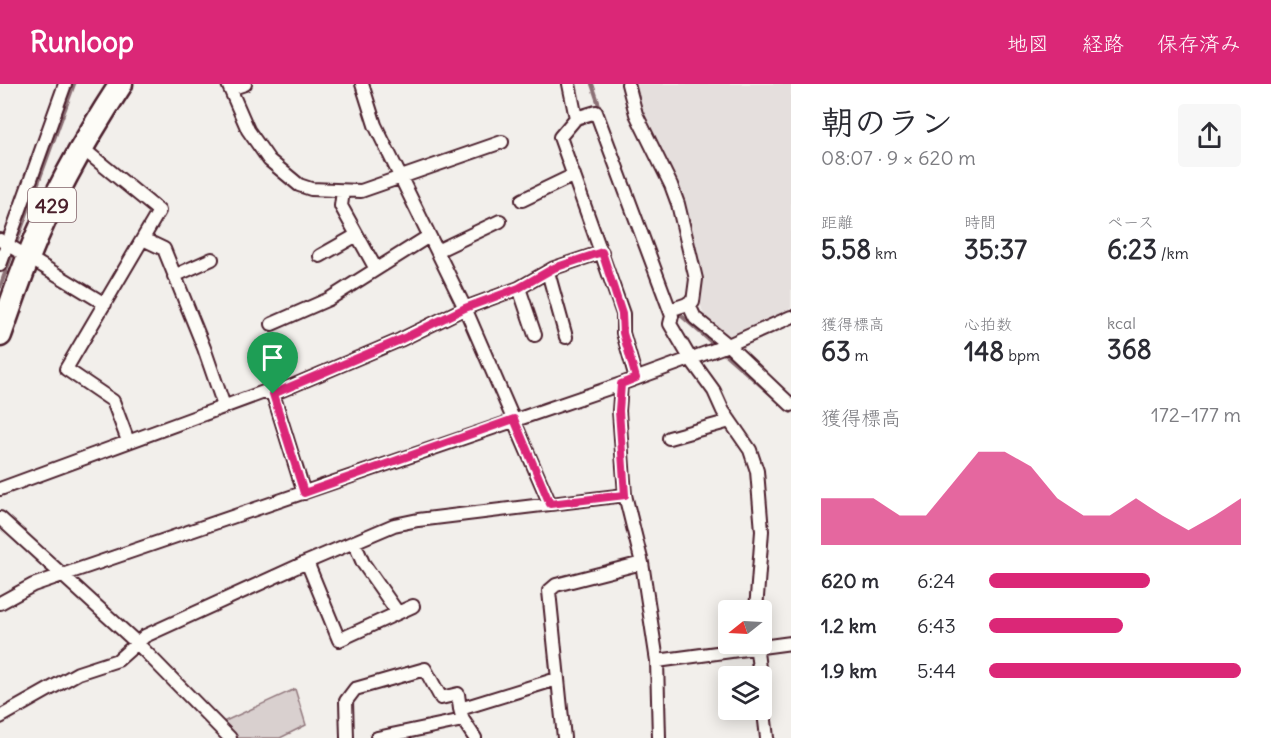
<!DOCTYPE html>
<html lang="ja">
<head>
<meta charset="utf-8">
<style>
  :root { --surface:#fff; --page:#f7f7f7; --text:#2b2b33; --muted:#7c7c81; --accent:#db2777 }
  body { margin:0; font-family:Delius,"Klee One",sans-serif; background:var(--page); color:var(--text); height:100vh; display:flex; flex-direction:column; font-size:22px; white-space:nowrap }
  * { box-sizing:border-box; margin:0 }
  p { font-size:20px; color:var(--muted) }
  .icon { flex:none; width:33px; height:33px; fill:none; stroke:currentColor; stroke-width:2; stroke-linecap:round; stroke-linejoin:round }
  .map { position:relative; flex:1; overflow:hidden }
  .drawer { display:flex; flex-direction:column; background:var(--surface); width:480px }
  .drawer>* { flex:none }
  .needle { width:39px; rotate:252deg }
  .buttons { position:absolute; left:718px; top:516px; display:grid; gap:12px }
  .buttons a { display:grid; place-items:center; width:54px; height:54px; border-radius:6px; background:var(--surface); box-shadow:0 3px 15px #0003; font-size:30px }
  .pin { position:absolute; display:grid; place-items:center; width:51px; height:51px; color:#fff; margin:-62px -26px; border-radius:50% 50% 50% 0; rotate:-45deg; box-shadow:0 0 6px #0007 }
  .pin .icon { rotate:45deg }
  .round { display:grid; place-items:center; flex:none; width:63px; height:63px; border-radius:6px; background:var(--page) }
  .overview { display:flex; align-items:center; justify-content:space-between; height:102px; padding:0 30px }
  h1 { font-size:33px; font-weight:800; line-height:45px }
  .figures { display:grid; grid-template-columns:repeat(3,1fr); gap:9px; height:102px; padding:6px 30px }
  .figures div { display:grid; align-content:center }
  .figures b { font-size:26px; font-weight:800 }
  .figures small { font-size:16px; font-weight:400 }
  .figures p { font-size:16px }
  .chart { height:168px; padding:12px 30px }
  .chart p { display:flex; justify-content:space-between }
  .chart svg { width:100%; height:108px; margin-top:6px; fill:var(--accent); opacity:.7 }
  ul { padding:0 30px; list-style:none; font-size:20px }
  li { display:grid; grid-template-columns:96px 72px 1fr; align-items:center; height:45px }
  li i { height:15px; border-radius:8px; background:var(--accent) }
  header { display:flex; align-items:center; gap:36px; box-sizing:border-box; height:84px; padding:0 30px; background:var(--accent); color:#fff }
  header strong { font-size:28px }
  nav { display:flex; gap:33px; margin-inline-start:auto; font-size:21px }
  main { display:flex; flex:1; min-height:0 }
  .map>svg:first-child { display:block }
</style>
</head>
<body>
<header>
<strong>Runloop</strong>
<nav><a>地図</a><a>経路</a><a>保存済み</a></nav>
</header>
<main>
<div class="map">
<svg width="791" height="654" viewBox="0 0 791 654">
  <rect width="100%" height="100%" fill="#f2efeb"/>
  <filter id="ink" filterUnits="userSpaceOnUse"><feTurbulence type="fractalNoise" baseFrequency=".0167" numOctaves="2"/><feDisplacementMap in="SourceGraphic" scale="12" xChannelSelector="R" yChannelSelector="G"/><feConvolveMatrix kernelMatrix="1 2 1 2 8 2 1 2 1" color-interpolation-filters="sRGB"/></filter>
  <g filter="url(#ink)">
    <!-- built -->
    <path fill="#e5dfdd" d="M 633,0 L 791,0 L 791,224 L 727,253 L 704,231 L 698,213 L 700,194 L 642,33 Z"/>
    <!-- green -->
    <path fill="#d9d0cf" stroke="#92787d" stroke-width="1.5" d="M 295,605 L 306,641 L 280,654 L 239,654 L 223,638 Z"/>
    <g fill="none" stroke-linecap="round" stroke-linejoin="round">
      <!-- stream -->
      <path stroke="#8b6f75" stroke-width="4" d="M 592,0 L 601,27
        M 0,203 L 74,0
        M 677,228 L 791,328"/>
      <!-- street casing -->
      <g stroke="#4a1f2b" stroke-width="16">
        <path id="street" d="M 228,0 L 248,46 L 269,76 L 299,101 L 311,105 L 361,107 L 502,58
          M 362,0 L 375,41 L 465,224 L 550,420
          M 569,0 L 576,34 L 560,53 L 623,230 L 623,249 L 636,294
          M 628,0 L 636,30 L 671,101 L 678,120 L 696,195 L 693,218 L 670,226
          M 230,5 L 245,0
          M 576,34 L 596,28 L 672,232 L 670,240 L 690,274 L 714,307 L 723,327 L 750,366 L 757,387 L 762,447 L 756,526
          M 82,64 L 159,127 L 66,285 L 113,317 L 128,357
          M 343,107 L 341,122 L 376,185
          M 522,116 L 574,91
          M 143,155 L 164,165 L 204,264 L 224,322
          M 0,156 L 105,220
          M 437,167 L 500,137
          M 320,172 L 357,151
          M 0,181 L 65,0
          M 548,188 L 566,253
          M 174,192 L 212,175
          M 519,204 L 535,251
          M 688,219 L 695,234 L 728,261 L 791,321
          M 272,240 L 329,215 L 429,152
          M 621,300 L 619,327 L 625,411 L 642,479 L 657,577 L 659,654
          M 273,310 L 304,409
          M 669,354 L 730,337
          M 0,405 L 264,308 L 273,310 L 400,256 L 465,224 L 519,204 L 554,184 L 602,168
          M 0,434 L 137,559 L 230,654
          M 354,458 L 363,479 L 398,529
          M 307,478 L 339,556 L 413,522
          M 0,519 L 33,501 L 621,300 L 728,261 L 791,233
          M 756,560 L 760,592
          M 657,577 L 791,559
          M 762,611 L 767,654
          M 0,633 L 78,589 L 118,576 L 145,552 L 307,478 L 394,441 L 418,436 L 625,411
          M 347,654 L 346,617 L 355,605 L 425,585 L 441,614 L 458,610 L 460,625
          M 377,654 L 463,636
          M 475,654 L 463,636 L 460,625 L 557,595
          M 564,654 L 549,507 L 556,501 L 642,479"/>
      </g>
      <!-- highway casing -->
      <g stroke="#4a1f2b" stroke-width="27">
        <path id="highway" d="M 0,251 C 9,226 18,199 28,174 C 52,113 85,55 121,0"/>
      </g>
      <!-- street -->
      <use href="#street" stroke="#fdfcf7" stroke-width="12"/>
      <!-- highway -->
      <use href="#highway" stroke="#fdfcf7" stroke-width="22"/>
    </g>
  </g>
  <g fill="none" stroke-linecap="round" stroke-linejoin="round" filter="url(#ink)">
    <!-- route casing -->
    <g stroke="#fff" stroke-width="12">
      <path id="route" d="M 602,168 L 622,230 L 623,249 L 636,294 L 621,300 L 619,327 L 625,411 L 550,420 L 514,335 L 304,409 L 273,310 L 400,256 L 465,224 L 519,204 L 554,184 Z"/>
    </g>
    <!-- route -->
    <use href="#route" stroke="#db2777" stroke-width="8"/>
  </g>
  <g text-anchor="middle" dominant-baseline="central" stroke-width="5" stroke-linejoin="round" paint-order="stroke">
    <!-- shield labels -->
    <rect fill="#fdfcf7" stroke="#806168" stroke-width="1.5" x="28" y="104" width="48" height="34" rx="4.5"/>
    <g font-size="20" font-weight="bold" fill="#4a1f2b">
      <text x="52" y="121">429</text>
    </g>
  </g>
</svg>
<div class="buttons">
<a><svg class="needle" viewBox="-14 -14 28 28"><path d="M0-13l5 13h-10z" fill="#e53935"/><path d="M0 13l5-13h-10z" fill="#7c7c81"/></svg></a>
<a><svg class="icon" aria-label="layers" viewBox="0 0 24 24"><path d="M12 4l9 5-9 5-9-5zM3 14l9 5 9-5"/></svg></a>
</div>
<div class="pin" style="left:273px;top:310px;background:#1e9e55"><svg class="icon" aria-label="arrive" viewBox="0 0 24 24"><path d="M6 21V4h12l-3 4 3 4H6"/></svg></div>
</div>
<section class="drawer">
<div class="overview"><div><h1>朝のラン</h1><p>08:07 · 9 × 620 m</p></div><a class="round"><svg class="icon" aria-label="share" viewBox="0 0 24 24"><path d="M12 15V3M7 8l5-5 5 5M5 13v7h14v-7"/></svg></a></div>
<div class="figures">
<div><p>距離</p><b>5.58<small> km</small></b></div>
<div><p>時間</p><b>35:37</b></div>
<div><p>ペース</p><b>6:23<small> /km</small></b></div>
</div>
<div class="figures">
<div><p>獲得標高</p><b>63<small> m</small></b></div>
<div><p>心拍数</p><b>148<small> bpm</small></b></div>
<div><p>kcal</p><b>368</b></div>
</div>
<div class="chart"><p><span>獲得標高</span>172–177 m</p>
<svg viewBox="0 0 160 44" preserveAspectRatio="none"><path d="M0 44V25L10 25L20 25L30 32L40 32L50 19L60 6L70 6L80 12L90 25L100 32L110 32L120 25L130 32L140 38L150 32L160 25V44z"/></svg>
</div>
<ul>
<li><b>620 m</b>6:24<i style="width:64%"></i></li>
<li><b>1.2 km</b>6:43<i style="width:53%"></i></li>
<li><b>1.9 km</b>5:44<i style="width:100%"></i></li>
</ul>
</section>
</main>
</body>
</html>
